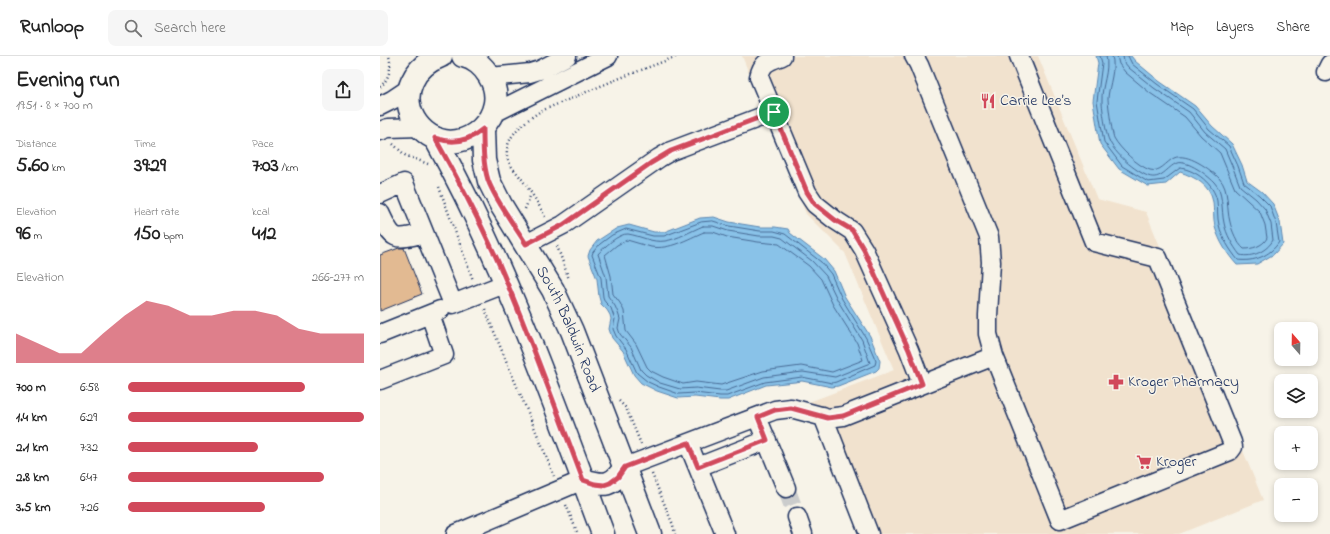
<!DOCTYPE html>
<html lang="en">
<head>
<meta charset="utf-8">
<style>
  :root { --surface:#fff; --page:#f6f6f6; --text:#222; --muted:#767676; --line:#e0e0e0; --accent:#d1495b }
  body { margin:0; font-family:"Indie Flower",sans-serif; background:var(--page); color:var(--text); height:100vh; display:flex; flex-direction:column; font-size:15px; white-space:nowrap }
  * { box-sizing:border-box; margin:0 }
  p { font-size:13px; color:var(--muted) }
  .icon { flex:none; width:22px; height:22px; fill:none; stroke:currentColor; stroke-width:2; stroke-linecap:round; stroke-linejoin:round }
  .map { position:relative; flex:1; overflow:hidden }
  .sheet { display:flex; flex-direction:column; background:var(--surface); width:380px }
  .sheet>* { flex:none }
  .needle { width:26px; rotate:340deg }
  .controls { position:absolute; left:894px; top:266px; display:grid; gap:8px }
  .controls a { display:grid; place-items:center; width:44px; height:44px; border-radius:8px; background:var(--surface); box-shadow:0 2px 6px #0003; font-size:20px }
  .pin { position:absolute; display:grid; place-items:center; width:34px; height:34px; color:#fff; margin:-17px; border:2px solid #fff; border-radius:50%; box-shadow:0 1px 4px #0007 }
  .round { display:grid; place-items:center; flex:none; width:42px; height:42px; border-radius:8px; background:var(--page) }
  .overview { display:flex; align-items:center; justify-content:space-between; height:68px; padding:0 16px }
  h1 { font-size:22px; font-weight:700; line-height:30px }
  .stats { display:grid; grid-template-columns:repeat(3,1fr); gap:6px; height:68px; padding:4px 16px }
  .stats div { display:grid; align-content:center }
  .stats b { font-size:20px; font-weight:700 }
  .stats small { font-size:11px; font-weight:400 }
  .stats p { font-size:11px }
  .chart { height:112px; padding:8px 16px }
  .chart p { display:flex; justify-content:space-between }
  .chart svg { width:100%; height:72px; margin-top:4px; fill:var(--accent); opacity:.7 }
  ul { padding:0 16px; list-style:none; font-size:13px }
  li { display:grid; grid-template-columns:64px 48px 1fr; align-items:center; height:30px }
  li i { height:10px; border-radius:5px; background:var(--accent) }
  header { display:flex; align-items:center; gap:24px; box-sizing:border-box; height:56px; padding:0 20px; background:var(--surface); border-bottom:1px solid var(--line) }
  header strong { font-size:19px }
  nav { display:flex; gap:22px; margin-inline-start:auto; font-size:14px }
  .search { width:280px; height:36px; background:var(--page); display:flex; align-items:center; gap:10px; box-sizing:border-box; padding:0 14px; border-radius:8px; color:var(--muted); font-size:15px }
  main { display:flex; flex:1; min-height:0 }
  .map>svg:first-child { display:block }
</style>
</head>
<body>
<header>
<strong>Runloop</strong>
<div class="search"><svg class="icon" aria-label="search" viewBox="0 0 24 24"><circle cx="10" cy="10" r="6"/><path d="M15 15l6 6"/></svg>Search here</div>
<nav><a>Map</a><a>Layers</a><a>Share</a></nav>
</header>
<main>
<section class="sheet">
<div class="overview"><div><h1>Evening run</h1><p>19:51 · 8 × 700 m</p></div><a class="round"><svg class="icon" aria-label="share" viewBox="0 0 24 24"><path d="M12 15V3M7 8l5-5 5 5M5 13v7h14v-7"/></svg></a></div>
<div class="stats">
<div><p>Distance</p><b>5.60<small> km</small></b></div>
<div><p>Time</p><b>39:29</b></div>
<div><p>Pace</p><b>7:03<small> /km</small></b></div>
</div>
<div class="stats">
<div><p>Elevation</p><b>96<small> m</small></b></div>
<div><p>Heart rate</p><b>150<small> bpm</small></b></div>
<div><p>kcal</p><b>412</b></div>
</div>
<div class="chart"><p><span>Elevation</span>266–277 m</p>
<svg viewBox="0 0 160 44" preserveAspectRatio="none"><path d="M0 44V26L10 32L20 38L30 38L40 26L50 15L60 6L70 9L80 15L90 15L100 12L110 12L120 15L130 23L140 26L150 26L160 26V44z"/></svg>
</div>
<ul>
<li><b>700 m</b>6:58<i style="width:75%"></i></li>
<li><b>1.4 km</b>6:29<i style="width:100%"></i></li>
<li><b>2.1 km</b>7:32<i style="width:55%"></i></li>
<li><b>2.8 km</b>6:47<i style="width:83%"></i></li>
<li><b>3.5 km</b>7:26<i style="width:58%"></i></li>
</ul>
</section>
<div class="map">
<svg width="950" height="478" viewBox="0 0 950 478">
  <rect width="100%" height="100%" fill="#f7f3e8"/>
  <filter id="ink" filterUnits="userSpaceOnUse"><feTurbulence type="fractalNoise" baseFrequency=".025" numOctaves="2"/><feDisplacementMap in="SourceGraphic" scale="8" xChannelSelector="R" yChannelSelector="G"/><feConvolveMatrix kernelMatrix="1 2 1 2 8 2 1 2 1" color-interpolation-filters="sRGB"/></filter>
  <g filter="url(#ink)">
    <!-- built -->
    <path fill="#f1e2ce" d="M 362,0 L 658,0 L 717,143 L 766,156 L 883,444 L 799,478 L 483,478 L 429,346 L 514,314 L 465,197 L 426,158 Z"/>
    <!-- water -->
    <path fill="#89c2e8" stroke="#5d87b1" d="M 716,0 L 751,0 L 755,5 L 779,25 L 815,50 L 832,70 L 852,88 L 862,109 L 867,125 L 882,136 L 893,148 L 900,166 L 903,188 L 894,198 L 877,208 L 857,209 C 847,198 839,185 835,171 C 833,163 834,154 833,146 C 830,129 815,121 800,116 L 786,128 L 768,130 L 739,113 L 720,88 L 713,45 L 718,7 Z
      M 334,161 L 349,166 L 380,171 L 395,171 L 408,173 L 410,177 L 444,203 L 454,215 L 465,241 L 490,280 L 500,305 L 499,312 L 496,315 L 458,330 L 452,331 L 422,325 L 415,326 L 386,329 L 348,344 L 340,344 L 315,341 L 298,342 L 277,335 L 261,327 L 254,319 L 243,295 L 232,282 L 229,273 L 231,263 L 230,259 L 227,254 L 221,248 L 219,241 L 217,223 L 208,200 L 210,194 L 217,185 L 237,172 L 249,169 L 274,176 L 284,176 L 320,162 Z"/>
    <g fill="none" stroke-linecap="round" stroke-linejoin="round">
      <!-- shore -->
      <path stroke="#476a95" stroke-width="1" d="M 720,0 L 722,7 L 717,45 L 724,86 L 742,110 L 768,126 L 784,124 L 800,112 C 816,114 834,128 837,145 C 838,153 837,161 839,169 C 842,182 850,194 858,204 C 874,206 890,200 899,186 L 896,167 L 890,150 L 879,139 L 864,127 L 858,110 L 849,90 L 829,73 L 813,53 L 777,28 L 752,8 L 748,0
        M 726,0 C 730,15 721,30 722,45 C 722,51 726,79 729,84 C 734,97 755,115 768,120 C 781,125 787,111 797,107 C 808,104 827,119 834,126 C 844,136 841,154 844,167 C 846,178 853,190 860,199 C 872,202 887,195 893,184 L 891,168 L 885,153 L 876,143 L 860,130 L 853,112 L 845,93 L 825,76 L 809,56 L 774,32 L 749,12 L 744,6 L 743,0
        M 732,0 C 736,13 729,29 728,42 C 728,48 732,77 734,82 C 740,93 758,110 770,114 C 780,117 786,106 794,102 C 807,96 830,113 839,122 C 850,134 846,152 850,166 C 852,175 857,187 864,193 C 872,193 883,190 887,182 L 885,169 L 880,156 L 855,133 L 840,97 L 821,80 L 805,61 L 770,37 L 745,16 L 739,8 L 737,0
        M 333,165 L 349,170 L 380,175 L 394,175 L 405,178 L 441,206 L 451,218 L 462,243 L 486,282 L 496,305 L 495,309 L 456,326 L 452,327 L 422,321 L 415,322 L 385,326 L 347,340 L 340,340 L 315,337 L 299,338 L 279,331 L 268,326 L 257,317 L 246,293 L 236,280 L 233,273 L 235,263 L 233,258 L 231,252 L 225,246 L 223,241 L 221,222 L 212,199 L 213,196 L 220,188 L 232,179 L 246,173 L 273,180 L 284,180 L 321,166 Z
        M 323,170 L 333,170 L 348,175 L 379,180 L 394,180 L 402,182 L 432,205 L 446,220 L 458,245 L 482,284 L 490,307 L 455,321 L 423,316 L 414,317 L 384,321 L 346,335 L 340,335 L 316,332 L 300,333 L 280,327 L 266,319 L 261,314 L 251,291 L 240,278 L 238,272 L 240,263 L 238,257 L 235,250 L 228,240 L 226,221 L 218,198 C 223,192 239,177 248,178 C 261,180 272,187 285,185 C 298,183 311,175 323,170 Z
        M 324,176 L 333,176 L 347,181 L 378,186 L 399,188 L 429,210 L 441,223 L 453,249 L 477,287 L 483,304 L 452,316 L 421,310 L 383,315 L 341,329 L 316,326 L 303,328 L 283,321 L 271,315 L 267,311 L 256,288 L 246,275 L 244,255 L 240,247 L 233,238 L 231,220 L 225,199 L 237,189 L 247,184 C 255,186 263,189 271,191 C 290,194 307,183 324,176 Z"/>
    </g>
    <!-- building -->
    <path fill="#e2ba92" stroke="#1b2f5e" d="M 19,192 L 24,192 L 42,238 L 0,255 L 0,199 Z"/>
    <g fill="none" stroke-linecap="round" stroke-linejoin="round">
      <!-- minor-tunnel -->
      <path stroke="#cbcccc" stroke-width="18" stroke-dasharray="18 9" stroke-linecap="butt" d="M 406,432 L 417,461"/>
      <!-- minor casing -->
      <g stroke="#1b2f5e" stroke-width="21">
        <path id="minor" d="M 402,0 C 389,5 382,6 379,21 L 427,136 L 435,148 L 455,164 L 472,175 L 484,194 L 529,294 L 542,328
          M 946,16 L 950,8
          M 110,21 L 150,17 L 160,14 L 187,0
          M 0,50 L 12,44 L 30,32
          M 112,58 L 228,0
          M 0,75 L 8,72 L 40,71
          M 0,138 L 24,127 L 73,248 L 127,227
          M 0,157 C 13,185 14,185 44,177
          M 146,188 L 183,169 L 279,102 L 291,95 L 394,56
          M 0,278 L 60,254
          M 614,300 L 680,464 L 850,395 L 853,391 L 852,386 L 778,202 L 714,186 L 639,0
          M 0,324 L 64,299 L 50,258
          M 443,360 L 489,478
          M 377,361 L 406,432
          M 308,387 L 345,478
          M 245,411 L 395,354 L 411,352 L 448,362 L 463,360 L 614,300 L 608,278 L 608,260 L 611,206 L 609,181 L 539,9 L 534,0
          M 318,411 L 387,384
          M 417,461 L 423,478
          M 76,478 L 203,424"/>
      </g>
      <!-- major casing -->
      <g stroke="#1b2f5e" stroke-width="25">
        <g id="major">
          <path d="M 61,0 C 34,10 20,37 34,63 C 38,70 43,75 49,79 C 85,103 133,57 109,20 C 104,11 94,2 83,0"/>
          <path id="s1" d="M 103,73 L 104,104 L 109,125 L 121,149 L 173,234 L 192,275 L 270,478"/>
          <path d="M 55,82 C 125,208 173,343 223,478"/>
          <path d="M 203,424 C 225,430 232,431 245,411"/>
        </g>
      </g>
      <!-- path -->
      <path stroke="#1b2f5e" stroke-width="2.5" stroke-dasharray="1 3" stroke-linecap="butt" d="M 0,31 C 9,23 12,12 9,0
        M 13,88 L 25,99 L 48,108
        M 59,131 L 93,224
        M 145,153 L 151,138
        M 165,161 C 159,148 151,136 143,125 C 138,117 127,108 127,99 C 125,79 147,64 161,55 L 235,24 L 298,0
        M 177,190 L 189,223
        M 105,253 C 127,309 152,364 174,420
        M 239,345 L 246,352 L 261,388
        M 272,418 L 293,469 L 295,478
        M 186,449 L 198,478"/>
      <!-- minor -->
      <use href="#minor" stroke="#f7f3e8" stroke-width="18"/>
      <!-- major -->
      <use href="#major" stroke="#f7f3e8" stroke-width="22"/>
    </g>
  </g>
  <g fill="none" stroke-linecap="round" stroke-linejoin="round" filter="url(#ink)">
    <!-- route casing -->
    <g stroke="#fff" stroke-width="8">
      <path id="route" d="M 394,56 L 427,136 L 435,148 L 455,164 L 472,174 L 484,194 L 529,294 L 542,328 L 463,360 L 448,362 L 411,352 L 395,354 L 378,361 L 387,384 L 318,411 L 308,387 L 245,411 L 238,421 L 230,427 L 224,429 L 215,428 L 203,424 C 175,350 148,274 116,201 C 97,160 77,121 55,82 C 72,88 89,85 103,73 C 103,90 103,108 108,124 C 115,144 135,170 146,188 L 183,169 L 271,107 L 291,95 Z"/>
    </g>
    <!-- route -->
    <use href="#route" stroke="#d1495b" stroke-width="5"/>
  </g>
  <!-- icons -->
  <defs>
    <g id="restaurant-bare" transform="scale(1.2)"><path d="M-5-6h1v4h1v-4h1v4h1v-4h1v5L-1.5 .5V6h-2V.5L-5-1ZM5-6V6H3V1.5H1.5Q1.5-4 5-6Z" fill="#d1495b" stroke="#f7f3e8" stroke-width="2.5" paint-order="stroke"/></g>
    <g id="pharmacy-bare" transform="scale(1.2)"><path d="M-2-6h4v4h4v4h-4v4h-4v-4h-4v-4h4Z" fill="#d1495b" stroke="#f7f3e8" stroke-width="2.5" paint-order="stroke"/></g>
    <g id="supermarket-bare" transform="scale(1.2)"><path d="M-6-5.5h2.5l.6 2H6L4.5 2H-2.5L-4.4-4H-6ZM-1.5 3.2a1.3 1.3 0 1 0 .1 0ZM3 3.2a1.3 1.3 0 1 0 .1 0Z" fill="#d1495b" stroke="#f7f3e8" stroke-width="2.5" paint-order="stroke"/></g>
  </defs>
  <g fill-rule="evenodd">
    <use href="#restaurant-bare" x="608" y="45"/>
    <use href="#pharmacy-bare" x="736" y="326"/>
    <use href="#supermarket-bare" x="764" y="406"/>
  </g>
  <g text-anchor="middle" dominant-baseline="central" stroke-width="3" stroke-linejoin="round" paint-order="stroke">
    <!-- poi labels -->
    <g font-size="16" fill="#1b2f5e" stroke="#f7f3e8" text-anchor="start">
      <text x="620" y="45">Carrie Lee’s</text>
      <text x="748" y="326">Kroger Pharmacy</text>
      <text x="776" y="406">Kroger</text>
    </g>
    <!-- street labels -->
    <g font-size="16" fill="#1b2f5e" stroke="#f7f3e8">
      <text stroke="none"><textPath href="#s1" startOffset="221">South Baldwin Road</textPath></text>
    </g>
  </g>
</svg>
<div class="controls">
<a><svg class="needle" viewBox="-14 -14 28 28"><path d="M0-13l5 13h-10z" fill="#e53935"/><path d="M0 13l5-13h-10z" fill="#767676"/></svg></a>
<a><svg class="icon" aria-label="layers" viewBox="0 0 24 24"><path d="M12 4l9 5-9 5-9-5zM3 14l9 5 9-5"/></svg></a>
<a>+</a>
<a>−</a>
</div>
<div class="pin" style="left:394px;top:56px;background:#1e9e55"><svg class="icon" aria-label="arrive" viewBox="0 0 24 24"><path d="M6 21V4h12l-3 4 3 4H6"/></svg></div>
</div>
</main>
</body>
</html>
